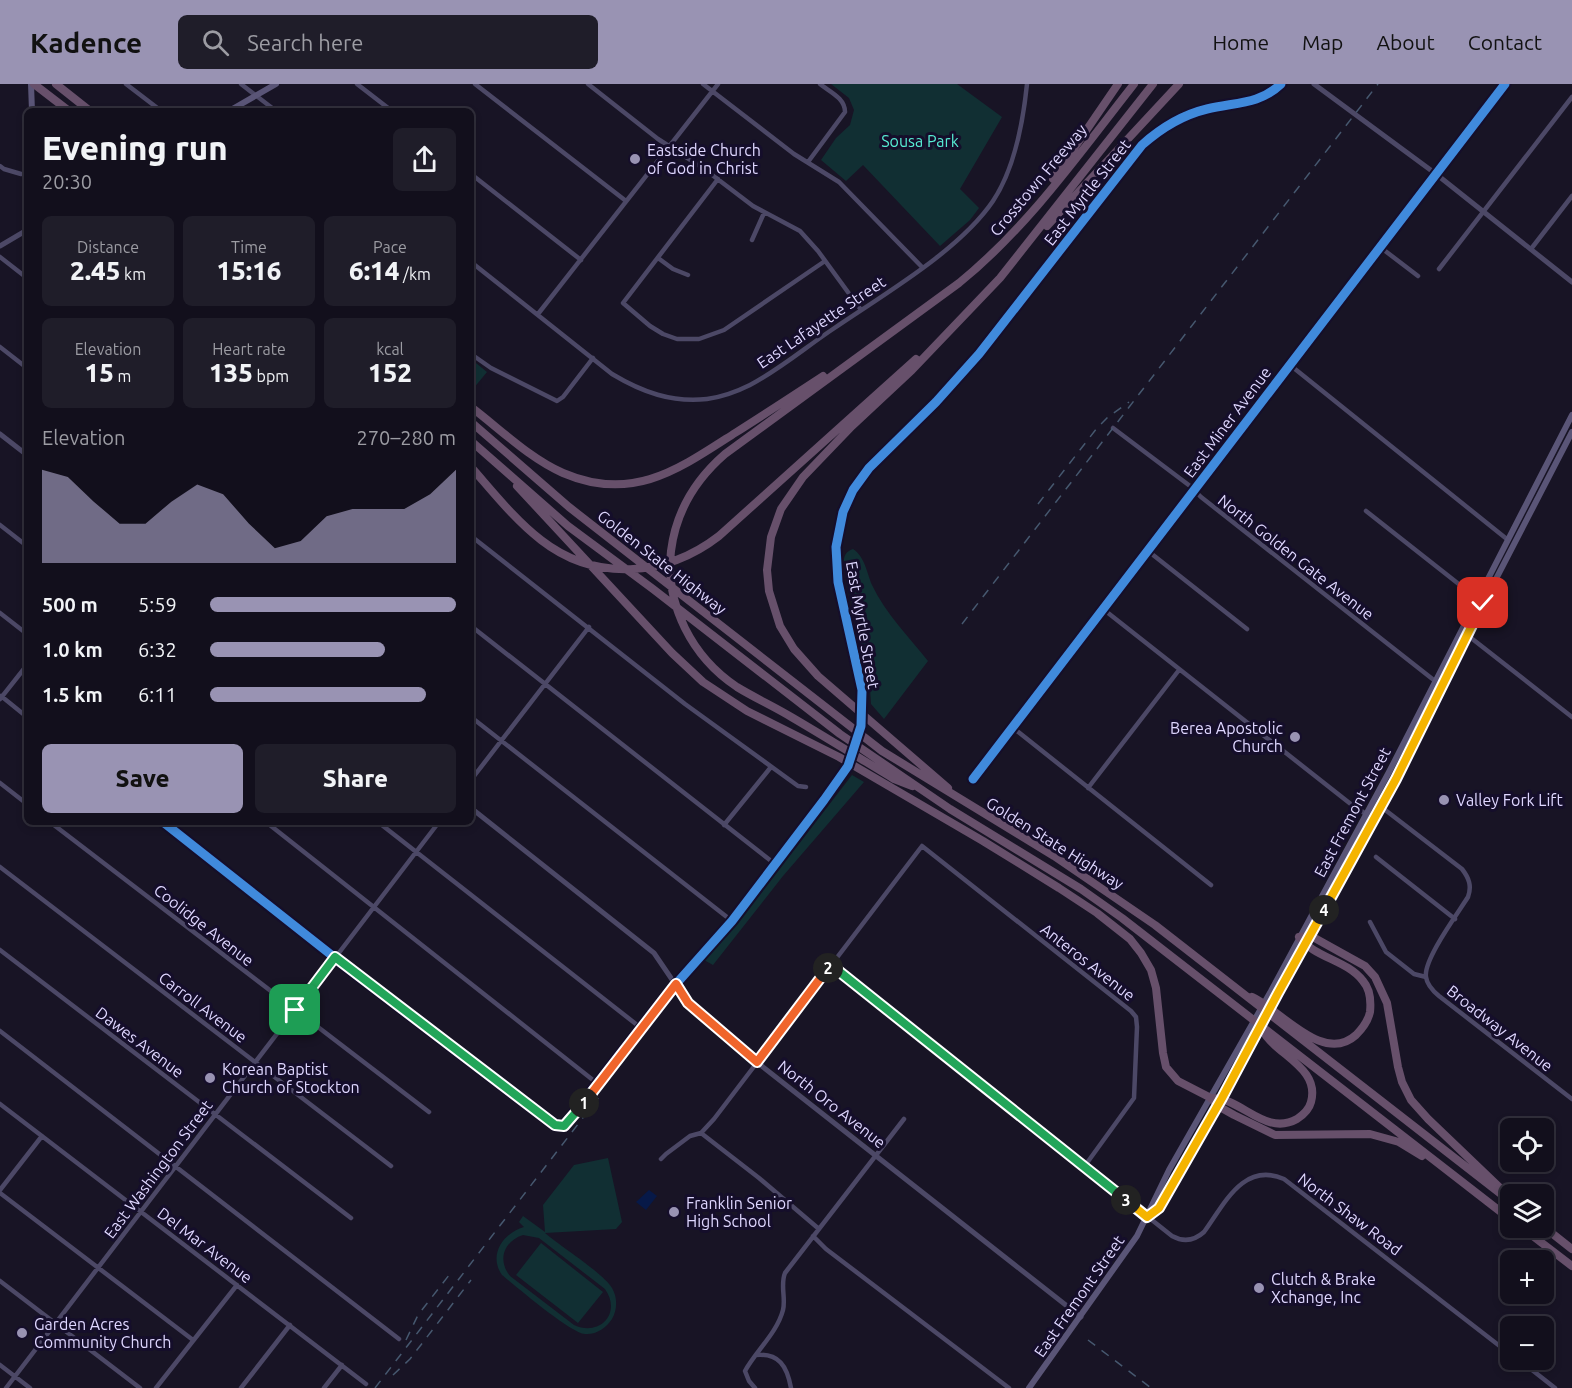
<!DOCTYPE html>
<html lang="en">
<head>
<meta charset="utf-8">
<style>
  :root { --surface:#120f1c; --page:#1f1d29; --text:#f1f3f6; --muted:#9c9ca3; --line:#312f3b; --accent:#9993b3 }
  body { margin:0; font-family:Ubuntu,sans-serif; background:var(--page); color:var(--text); height:100vh; display:flex; flex-direction:column; font-size:22px; white-space:nowrap }
  * { box-sizing:border-box; margin:0 }
  p { font-size:20px; color:var(--muted) }
  .icon { flex:none; width:33px; height:33px; fill:none; stroke:currentColor; stroke-width:2; stroke-linecap:round; stroke-linejoin:round }
  .map { position:relative; flex:1; overflow:hidden }
  .sheet { position:absolute; left:24px; top:24px; width:450px; height:717px; display:flex; flex-direction:column; background:var(--surface); border-radius:9px; box-shadow:0 3px 9px #0003,0 0 0 2px var(--line) }
  .sheet>* { flex:none }
  .tools { position:absolute; left:1500px; top:1034px; display:grid; gap:12px }
  .tools a { display:grid; place-items:center; width:54px; height:54px; border-radius:9px; background:var(--surface); box-shadow:0 3px 9px #0003,0 0 0 2px var(--line); font-size:30px }
  .pin { position:absolute; display:grid; place-items:center; width:51px; height:51px; color:#fff; margin:-26px; border-radius:12px; box-shadow:0 3px 9px #0006 }
  .km { position:absolute; width:30px; height:30px; margin:-15px; border-radius:50%; background:#222; color:#fff; font-size:16px; line-height:30px; text-align:center }
  .round { display:grid; place-items:center; flex:none; width:63px; height:63px; border-radius:9px; background:var(--page) }
  .head { display:flex; align-items:center; justify-content:space-between; height:102px; padding:0 18px }
  h1 { font-size:33px; font-weight:800; line-height:45px }
  .metrics { display:grid; grid-template-columns:repeat(3,1fr); gap:9px; height:102px; padding:6px 18px }
  .metrics div { display:grid; align-content:center; border-radius:9px; background:var(--page); text-align:center }
  .metrics b { font-size:26px; font-weight:800 }
  .metrics small { font-size:16px; font-weight:400 }
  .metrics p { font-size:16px }
  .chart { height:168px; padding:12px 18px }
  .chart p { display:flex; justify-content:space-between }
  .chart svg { width:100%; height:108px; margin-top:6px; fill:var(--accent); opacity:.7 }
  .cta { display:flex; gap:12px; margin-top:auto; padding:12px 18px }
  .cta a { flex:1; height:69px; border-radius:9px; background:var(--accent); color:#111; font-size:24px; font-weight:800; line-height:69px; text-align:center }
  .cta a+a { background:var(--page); color:var(--text) }
  ul { padding:0 18px; list-style:none; font-size:20px }
  li { display:grid; grid-template-columns:96px 72px 1fr; align-items:center; height:45px }
  li i { height:15px; border-radius:8px; background:var(--accent) }
  header { display:flex; align-items:center; gap:36px; box-sizing:border-box; height:84px; padding:0 30px; background:var(--accent); color:#111 }
  header strong { font-size:28px }
  nav { display:flex; gap:33px; margin-inline-start:auto; font-size:21px }
  .search { width:420px; height:54px; background:var(--page); display:flex; align-items:center; gap:15px; box-sizing:border-box; padding:0 21px; border-radius:9px; color:var(--muted); font-size:22px }
  .map>svg:first-child { display:block }
</style>
</head>
<body>
<header>
<strong>Kadence</strong>
<div class="search"><svg class="icon" aria-label="search" viewBox="0 0 24 24"><circle cx="10" cy="10" r="6"/><path d="M15 15l6 6"/></svg>Search here</div>
<nav><a>Home</a><a>Map</a><a>About</a><a>Contact</a></nav>
</header>
<div class="map">
<svg width="1572" height="1304" viewBox="0 0 1572 1304">
  <rect width="100%" height="100%" fill="#181425"/>
  <!-- green -->
  <path fill="#112f33" fill-rule="evenodd" d="M 831,0 L 957,0 L 1002,33 L 960,105 L 979,124 L 970,136 L 940,162 L 863,81 L 846,97 L 821,76 L 836,54 L 850,41 L 854,26 L 849,14 Z
    M 471,275 L 487,288 L 473,305 L 471,303 Z
    M 853,465 C 865,473 867,489 872,501 C 885,529 909,553 928,577 L 884,635 L 871,620 L 870,604 L 846,493 C 844,482 840,469 853,465 Z
    M 852,691 L 864,698 L 783,792 L 713,881 L 704,876 L 734,844 Z
    M 608,1074 L 622,1138 L 616,1145 L 545,1149 C 560,1162 603,1189 612,1204 C 618,1214 617,1226 612,1235 C 606,1244 596,1251 585,1250 C 569,1248 517,1203 502,1191 C 488,1171 503,1149 524,1143 L 519,1138 L 523,1132 L 545,1148 L 543,1121 L 574,1081 ZM 523,1151 L 539,1154 L 605,1205 C 622,1229 600,1253 574,1241 L 510,1192 C 497,1176 504,1157 523,1151 Z
    M 541,1159 L 603,1208 L 578,1239 L 516,1191 Z"/>
  <!-- water -->
  <path fill="#071948" d="M 649,1106 L 657,1112 L 646,1126 L 636,1118 Z"/>
  <g fill="none" stroke-linecap="round" stroke-linejoin="round">
    <!-- minor -->
    <path stroke="#4c4866" stroke-width="4.5" d="M 126,0 L 160,26
      M 241,0 L 276,27
      M 357,0 L 392,27
      M 475,0 L 626,117
      M 588,0 L 658,55 L 703,84 L 753,122 L 800,147 L 818,167 L 861,226
      M 703,0 L 794,70 L 839,98 L 922,183
      M 808,78 L 845,28 C 845,14 830,8 820,0
      M 0,82 L 4,85 L 21,90
      M 471,90 L 581,176
      M 718,95 L 623,219 L 650,242 L 663,250 L 677,255 L 699,255 L 724,246 L 825,177
      M 752,156 L 764,129
      M 1380,163 L 1418,192
      M 1531,165 L 1572,112
      M 0,173 L 27,194
      M 658,174 L 673,185 L 688,191
      M 471,178 L 612,290 C 642,308 672,319 707,315 C 722,313 736,308 750,301 C 779,286 806,263 833,245 C 884,210 959,167 993,117 C 1015,84 1023,39 1027,0
      M 1439,185 L 1572,13
      M 538,230 L 718,0
      M 0,263 L 27,284
      M 471,270 L 491,284 L 557,317 L 563,313 L 593,274
      M 1290,281 L 1508,456
      M 1113,344 L 1190,402 L 1201,413 L 1435,597
      M 1366,427 L 1479,516
      M 0,441 L 27,462
      M 471,452 L 685,620 L 798,702 L 806,703
      M 1148,467 L 1247,545
      M 1103,525 L 1352,721 L 1366,730
      M 0,529 L 27,550
      M 471,542 L 775,780
      M 1466,550 L 1572,633
      M 1,612 L 27,633
      M 0,615 L 27,581
      M 471,633 L 732,837
      M 1012,643 L 1211,801
      M 973,695 L 1436,90
      M 471,696 L 589,543
      M 0,699 L 27,720
      M 1088,704 L 1179,586
      M 1380,722 L 1462,785 C 1469,794 1472,802 1468,813 C 1458,829 1423,876 1426,893 C 1427,901 1433,907 1439,912 L 1572,1015
      M 50,738 L 429,1028
      M 163,738 L 339,877 L 558,1042 L 564,1042 L 568,1039 L 676,900
      M 266,738 L 598,1000
      M 378,738 L 641,944
      M 724,741 L 771,683
      M 1376,773 L 1455,835
      M 0,783 L 391,1082
      M 1370,838 L 1386,868 L 1414,890 L 1426,893
      M 0,866 L 351,1134
      M 831,881 L 1172,1152 C 1183,1158 1194,1157 1204,1148 C 1224,1121 1243,1077 1284,1095 L 1510,1270
      M 0,947 L 399,1255
      M 0,1020 L 366,1300
      M 701,1049 L 759,1094 L 819,1145
      M 661,1075 L 666,1070 L 690,1052 L 701,1049 L 714,1035 L 922,762 L 1131,927 L 1136,933 L 1137,943 L 1134,1014 L 1084,1083
      M 0,1106 L 42,1052
      M 0,1109 L 193,1256
      M 813,1152 L 826,1165 L 1009,1304
      M 0,1197 L 140,1304
      M 756,1271 C 779,1269 787,1282 791,1304
      M 1518,1275 L 1555,1304
      M 0,1281 L 30,1304
      M 6,1304 L 439,738
      M 156,1304 L 237,1201
      M 241,1304 L 290,1241
      M 324,1304 L 342,1281
      M 755,1304 L 749,1297 L 745,1287 C 756,1267 777,1249 783,1226 C 786,1214 780,1201 785,1189 L 904,1035"/>
    <!-- tertiary -->
    <path stroke="#4c4866" stroke-width="5" d="M 1314,0 L 1436,90 L 1572,198
      M 1436,90 L 1505,0
      M 0,162 L 27,146
      M 0,350 L 27,371
      M 471,724 L 654,869 L 688,919 L 763,983 L 1081,1233
      M 676,900 L 732,837 L 824,716 L 843,691 L 852,672 L 861,642 L 862,606 L 838,498 L 835,477 L 839,440 L 853,406 L 869,384 L 936,318 L 979,270 L 1142,61 C 1161,44 1182,31 1207,25 C 1234,18 1259,21 1281,0"/>
    <!-- secondary -->
    <path stroke="#5a5577" stroke-width="6" d="M 31,0 L 32,27
      M 229,27 L 276,0
      M 1148,1133 L 1159,1124 L 1175,1098 L 1396,695 L 1467,551 L 1572,348
      M 1029,1304 L 1137,1152 L 1169,1086 L 1271,907 L 1389,688 L 1572,331"/>
    <!-- motorway -->
    <path stroke="#67506b" stroke-width="8" d="M 34,0 L 69,27
      M 56,0 L 90,27
      M 1053,95 L 1118,0
      M 1047,142 L 1179,0
      M 471,323 C 500,345 529,374 563,389 C 633,419 679,385 735,349 C 765,330 794,311 823,292
      M 471,338 L 569,423 L 882,667 L 1054,772 L 1155,841 L 1510,1117
      M 471,357 L 568,442 L 653,505 L 840,650 L 950,725 L 1081,805 L 1122,834 L 1510,1135
      M 471,383 C 493,408 515,436 541,456 C 595,498 666,493 719,452 L 916,275
      M 517,402 L 672,569 L 703,598 L 747,627 L 839,673 L 983,757 L 1059,804 L 1097,829 L 1130,855 L 1141,869 L 1151,886 L 1156,904 L 1163,969 L 1166,983 L 1178,997 L 1211,1014 L 1218,1022 L 1234,1031 L 1275,1051 L 1370,1050 L 1399,1058 L 1422,1072
      M 912,702 L 894,695 C 861,675 827,654 793,634 C 775,623 755,614 737,603 C 692,573 665,521 671,467 C 676,427 695,396 725,370 L 959,199 C 1028,143 1079,70 1134,0
      M 948,704 L 818,592 L 794,565 L 780,542 L 769,507 L 767,486 L 771,453 L 781,425 L 803,393 L 852,342 L 912,286 L 1000,194 L 1153,0
      M 1299,853 L 1311,852 L 1365,882 L 1375,893 L 1387,919 L 1398,983 L 1402,998 L 1411,1016 L 1428,1035 L 1499,1103
      M 1252,913 C 1281,926 1323,981 1356,951 C 1363,944 1368,937 1370,928 C 1371,918 1370,905 1363,897 C 1347,876 1315,874 1299,853
      M 1211,1014 C 1241,1013 1265,1053 1297,1035 C 1303,1031 1309,1026 1311,1018 C 1321,981 1270,970 1260,941
      M 1521,1143 L 1572,1182
      M 1544,1143 L 1572,1165"/>
    <!-- rail -->
    <path stroke="#46586f" stroke-width="1.5" stroke-dasharray="9 8" stroke-linecap="butt" d="M 1038,420 L 1097,344 L 1108,333 L 1129,318
      M 962,540 L 1378,0
      M 406,1256 L 418,1231 L 453,1186
      M 1088,1256 L 1151,1304
      M 393,1291 L 410,1275 L 471,1196
      M 375,1304 L 602,1009"/>
    <!-- cycleway casing -->
    <g stroke="#150e2b" stroke-width="13">
      <path id="cycleway" d="M 973,695 L 1505,0
        M 163,738 L 339,877 L 555,1041 L 564,1042 L 676,900 L 732,837 L 824,716 L 848,682 L 861,642 L 862,606 L 838,498 L 836,463 L 843,428 L 853,406 L 869,384 L 936,318 L 979,270 L 1142,61 C 1161,44 1182,31 1207,25 C 1234,18 1259,21 1281,0"/>
    </g>
    <!-- cycleway -->
    <use href="#cycleway" stroke="#408adc" stroke-width="9"/>
  </g>
  <g fill="none" stroke-linecap="round" stroke-linejoin="round">
    <!-- split-1 casing -->
    <g stroke="#fff" stroke-width="12">
      <path id="split-1" d="M 295,926 L 335,873 L 555,1041 L 564,1042 L 584,1019"/>
    </g>
    <!-- split-2 casing -->
    <g stroke="#fff" stroke-width="12">
      <path id="split-2" d="M 584,1019 L 676,900 L 688,919 L 757,978 L 828,884"/>
    </g>
    <!-- split-3 casing -->
    <g stroke="#fff" stroke-width="12">
      <path id="split-3" d="M 828,884 L 831,881 L 1126,1116"/>
    </g>
    <!-- split-4 casing -->
    <g stroke="#fff" stroke-width="12">
      <path id="split-4" d="M 1126,1116 L 1147,1133 L 1159,1124 L 1222,1014 L 1278,909 L 1324,826"/>
    </g>
    <!-- split-5 casing -->
    <g stroke="#fff" stroke-width="12">
      <path id="split-5" d="M 1324,826 L 1396,695 L 1483,519"/>
    </g>
    <!-- split-1 -->
    <use href="#split-1" stroke="#22a559" stroke-width="8"/>
    <!-- split-2 -->
    <use href="#split-2" stroke="#f0652b" stroke-width="8"/>
    <!-- split-3 -->
    <use href="#split-3" stroke="#22a559" stroke-width="8"/>
    <!-- split-4 -->
    <use href="#split-4" stroke="#f5b400" stroke-width="8"/>
    <!-- split-5 -->
    <use href="#split-5" stroke="#f5b400" stroke-width="8"/>
  </g>
  <!-- markers -->
  <g fill="#9993b3" stroke="#150e2b" stroke-width="2">
    <circle cx="635" cy="75" r="6"/>
    <circle cx="1295" cy="653" r="6"/>
    <circle cx="1444" cy="716" r="6"/>
    <circle cx="210" cy="994" r="6"/>
    <circle cx="674" cy="1128" r="6"/>
    <circle cx="1259" cy="1204" r="6"/>
    <circle cx="22" cy="1249" r="6"/>
  </g>
  <g text-anchor="middle" dominant-baseline="central" stroke-width="6" stroke-linejoin="round" paint-order="stroke">
    <!-- park labels -->
    <g font-size="16" fill="#57ecd3" stroke="#150e2b">
      <text x="920" y="57">Sousa Park</text>
    </g>
    <!-- poi labels -->
    <g font-size="16" fill="#dfd7ff" stroke="#150e2b" text-anchor="start">
      <text x="647" y="66">Eastside Church<tspan x="647" dy="18">of God in Christ</tspan></text>
      <text x="1283" y="644" text-anchor="end">Berea Apostolic<tspan x="1283" dy="18">Church</tspan></text>
      <text x="1456" y="716">Valley Fork Lift</text>
      <text x="222" y="985">Korean Baptist<tspan x="222" dy="18">Church of Stockton</tspan></text>
      <text x="686" y="1119">Franklin Senior<tspan x="686" dy="18">High School</tspan></text>
      <text x="1271" y="1195">Clutch &amp; Brake<tspan x="1271" dy="18">Xchange, Inc</tspan></text>
      <text x="34" y="1240">Garden Acres<tspan x="34" dy="18">Community Church</tspan></text>
    </g>
    <!-- street labels -->
    <g font-size="16" fill="#dfd7ff" stroke="#150e2b">
      <text transform="translate(1038 96) rotate(-50)">Crosstown Freeway</text>
      <text transform="translate(1087 108) rotate(-52)">East Myrtle Street</text>
      <text transform="translate(821 238) rotate(-34)">East Lafayette Street</text>
      <text transform="translate(1227 338) rotate(-53)">East Miner Avenue</text>
      <text transform="translate(1296 473) rotate(38)">North Golden Gate Avenue</text>
      <text transform="translate(662 478) rotate(38)">Golden State Highway</text>
      <text transform="translate(863 541) rotate(80)">East Myrtle Street</text>
      <text transform="translate(1352 728) rotate(-62)">East Fremont Street</text>
      <text transform="translate(1055 759) rotate(32)">Golden State Highway</text>
      <text transform="translate(204 841) rotate(38)">Coolidge Avenue</text>
      <text transform="translate(1088 878) rotate(38)">Anteros Avenue</text>
      <text transform="translate(203 923) rotate(37)">Carroll Avenue</text>
      <text transform="translate(1500 944) rotate(38)">Broadway Avenue</text>
      <text transform="translate(140 958) rotate(37)">Dawes Avenue</text>
      <text transform="translate(832 1020) rotate(38)">North Oro Avenue</text>
      <text transform="translate(158 1085) rotate(-53)">East Washington Street</text>
      <text transform="translate(1350 1130) rotate(37)">North Shaw Road</text>
      <text transform="translate(205 1161) rotate(37)">Del Mar Avenue</text>
      <text transform="translate(1079 1212) rotate(-55)">East Fremont Street</text>
    </g>
  </g>
</svg>
<div class="tools">
<a><svg class="icon" aria-label="locate" viewBox="0 0 24 24"><circle cx="12" cy="12" r="6"/><path d="M12 2v4M12 18v4M2 12h4M18 12h4"/></svg></a>
<a><svg class="icon" aria-label="layers" viewBox="0 0 24 24"><path d="M12 4l9 5-9 5-9-5zM3 14l9 5 9-5"/></svg></a>
<a>+</a>
<a>−</a>
</div>
<div class="pin" style="left:295px;top:926px;background:#1e9e55"><svg class="icon" aria-label="arrive" viewBox="0 0 24 24"><path d="M6 21V4h12l-3 4 3 4H6"/></svg></div>
<div class="pin" style="left:1483px;top:519px;background:#d93025"><svg class="icon" aria-label="check" viewBox="0 0 24 24"><path d="M5 12l5 5 9-10"/></svg></div>
<b class="km" style="left:584px;top:1019px">1</b>
<b class="km" style="left:828px;top:884px">2</b>
<b class="km" style="left:1126px;top:1116px">3</b>
<b class="km" style="left:1324px;top:826px">4</b>
<section class="sheet">
<div class="head"><div><h1>Evening run</h1><p>20:30</p></div><a class="round"><svg class="icon" aria-label="share" viewBox="0 0 24 24"><path d="M12 15V3M7 8l5-5 5 5M5 13v7h14v-7"/></svg></a></div>
<div class="metrics">
<div><p>Distance</p><b>2.45<small> km</small></b></div>
<div><p>Time</p><b>15:16</b></div>
<div><p>Pace</p><b>6:14<small> /km</small></b></div>
</div>
<div class="metrics">
<div><p>Elevation</p><b>15<small> m</small></b></div>
<div><p>Heart rate</p><b>135<small> bpm</small></b></div>
<div><p>kcal</p><b>152</b></div>
</div>
<div class="chart"><p><span>Elevation</span>270–280 m</p>
<svg viewBox="0 0 160 44" preserveAspectRatio="none"><path d="M0 44V6L10 9L20 19L30 28L40 28L50 19L60 12L70 16L80 28L90 38L100 35L110 25L120 22L130 22L140 22L150 16L160 6V44z"/></svg>
</div>
<ul>
<li><b>500 m</b>5:59<i style="width:100%"></i></li>
<li><b>1.0 km</b>6:32<i style="width:71%"></i></li>
<li><b>1.5 km</b>6:11<i style="width:88%"></i></li>
</ul>
<div class="cta"><a>Save</a><a>Share</a></div>
</section>
</div>
</body>
</html>
